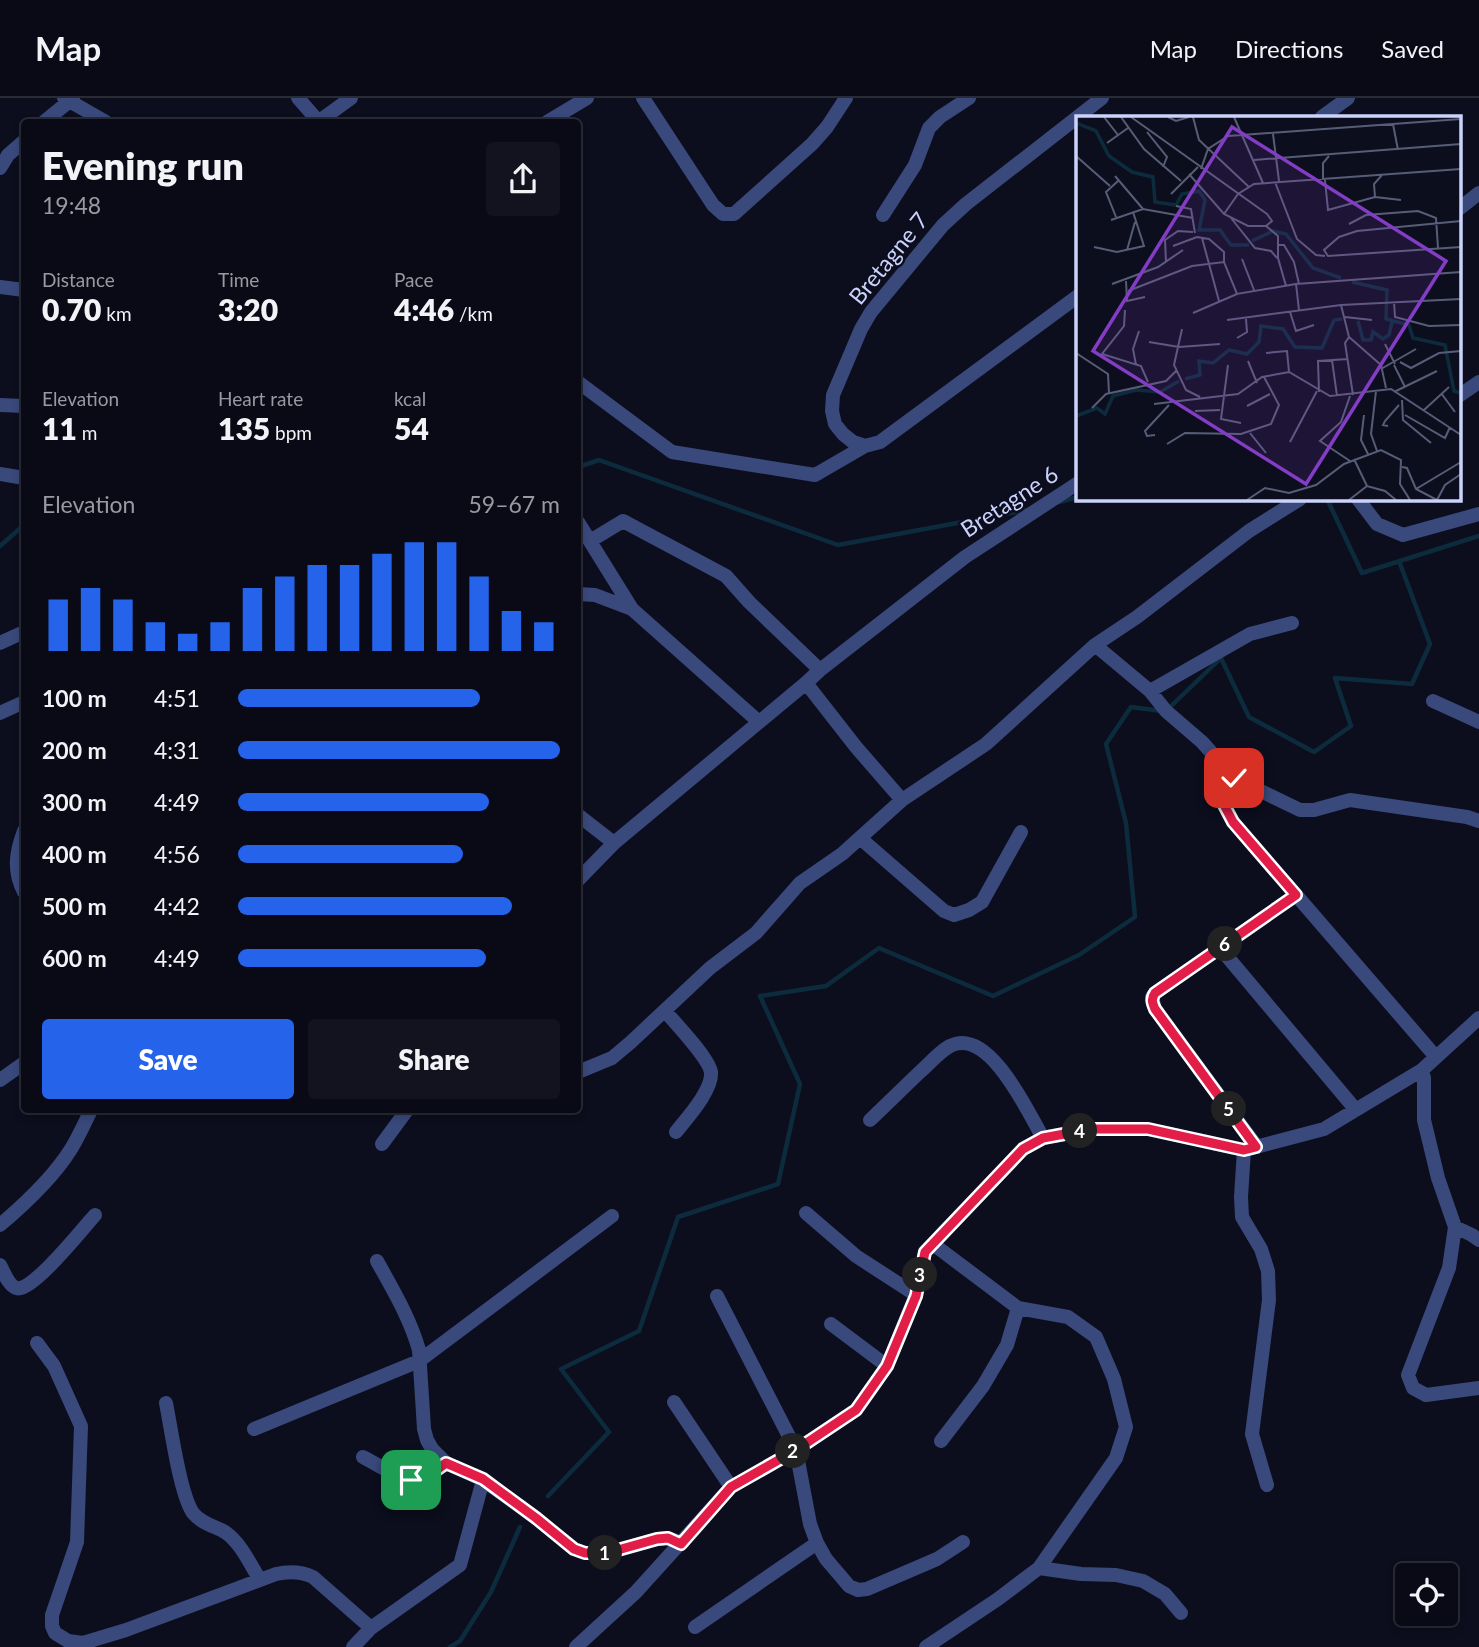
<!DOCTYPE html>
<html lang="en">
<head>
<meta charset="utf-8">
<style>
  :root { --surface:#090a16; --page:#12131f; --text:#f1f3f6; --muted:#999aa1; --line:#292b35; --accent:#2563eb }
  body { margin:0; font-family:Lato,sans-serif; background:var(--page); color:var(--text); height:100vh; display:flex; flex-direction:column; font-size:26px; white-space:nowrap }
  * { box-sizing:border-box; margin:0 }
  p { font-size:23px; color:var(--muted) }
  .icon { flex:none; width:38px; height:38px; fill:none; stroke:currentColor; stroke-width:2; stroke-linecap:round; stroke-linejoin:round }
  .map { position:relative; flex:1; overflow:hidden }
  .details { position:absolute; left:21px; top:21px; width:560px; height:994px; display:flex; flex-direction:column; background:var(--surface); border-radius:7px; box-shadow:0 4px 10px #0003,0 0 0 2px var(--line) }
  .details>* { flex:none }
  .buttons { position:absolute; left:1395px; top:1465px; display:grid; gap:14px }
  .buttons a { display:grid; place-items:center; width:63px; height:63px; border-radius:7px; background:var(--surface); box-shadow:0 4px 10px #0003,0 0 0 2px var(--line); font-size:35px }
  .pin { position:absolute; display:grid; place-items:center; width:60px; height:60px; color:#fff; margin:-30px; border-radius:14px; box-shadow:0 4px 10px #0006 }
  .km { position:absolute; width:35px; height:35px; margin:-18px; border-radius:50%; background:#222; color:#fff; font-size:19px; line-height:35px; text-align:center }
  .round { display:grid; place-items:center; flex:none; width:74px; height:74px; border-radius:7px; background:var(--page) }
  .summary { display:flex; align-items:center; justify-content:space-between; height:119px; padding:0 21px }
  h1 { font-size:38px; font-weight:800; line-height:52px }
  .stats { display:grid; grid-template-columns:repeat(3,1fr); gap:10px; height:119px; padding:7px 21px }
  .stats div { display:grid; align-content:center }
  .stats b { font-size:30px; font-weight:800 }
  .stats small { font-size:19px; font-weight:400 }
  .stats p { font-size:19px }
  .chart { height:196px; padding:14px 21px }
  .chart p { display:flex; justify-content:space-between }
  .chart svg { width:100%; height:126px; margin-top:7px; stroke:var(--accent); stroke-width:6 }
  .button { display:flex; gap:14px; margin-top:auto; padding:14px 21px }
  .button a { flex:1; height:80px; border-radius:7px; background:var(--accent); color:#fff; font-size:28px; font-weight:800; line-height:80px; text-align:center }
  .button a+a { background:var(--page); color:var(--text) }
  ul { padding:0 21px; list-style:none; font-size:23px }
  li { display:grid; grid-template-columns:112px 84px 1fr; align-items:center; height:52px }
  li i { height:18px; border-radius:9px; background:var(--accent) }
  header { display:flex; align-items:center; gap:42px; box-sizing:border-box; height:98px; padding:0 35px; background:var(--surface); border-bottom:2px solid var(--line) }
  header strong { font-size:33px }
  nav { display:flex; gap:38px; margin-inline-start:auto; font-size:24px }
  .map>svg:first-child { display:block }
</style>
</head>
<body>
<header>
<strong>Map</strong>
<nav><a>Map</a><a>Directions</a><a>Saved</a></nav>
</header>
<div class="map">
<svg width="1479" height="1549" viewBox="0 0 1479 1549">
  <rect width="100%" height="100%" fill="#0c0e1e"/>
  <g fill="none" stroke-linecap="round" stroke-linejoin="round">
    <!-- stream -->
    <path stroke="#0c2c3d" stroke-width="4.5" d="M 578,369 L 599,362 L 838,447 L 1027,412
      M 1327,401 L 1362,475 L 1479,438
      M 1059,404 L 1078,399
      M 0,448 L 24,427
      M 1169,610 L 1221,560 L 1249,619 L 1314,654 L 1351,628 L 1335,580 L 1412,586 L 1430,546 L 1399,463
      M 548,1398 L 609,1334 L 561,1271 L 639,1233 L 678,1119 L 778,1086 L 800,986 L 760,898 L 826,888 L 879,850 L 993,898 L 1079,857 L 1135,819 L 1126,725 L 1106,646 L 1131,609 L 1162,613
      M 450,1549 L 460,1543 L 491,1494 L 520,1429"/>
    <!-- street -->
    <path stroke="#39497b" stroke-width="14" d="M 64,0 L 106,24
      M 298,0 L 319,24
      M 643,0 L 713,107 L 723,116 L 734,116 L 812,46 L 827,29 L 846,0
      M 1322,19 L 1348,0
      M 44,24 L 73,0
      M 318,24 L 351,0
      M 547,24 L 587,0
      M 0,70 L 8,57 L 24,43
      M 1460,110 L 1479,95
      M 883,117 L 915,67 L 929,30 L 940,19 L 969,0
      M 0,189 L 24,192
      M 1078,198 L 880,344 L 865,348 L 853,344 L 843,336 L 835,326 L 832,313 L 833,297 L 861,231 L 871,214 L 943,127 L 966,106 L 1102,0
      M 578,284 L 672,354 L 815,377 L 865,348
      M 1460,297 L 1479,284
      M 0,307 L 24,308
      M 0,376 L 24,380
      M 1358,401 L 1377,426 L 1403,437 L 1479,416
      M 578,424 L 632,511 L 759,624
      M 590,443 L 623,423 L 726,478 L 749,504 L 820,572
      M 578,496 L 595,497 L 632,511
      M 0,545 L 24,534
      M 1095,547 L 1150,593 L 1166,613 L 1202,644 L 1234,680 L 1300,712 L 1314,712 L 1350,702 L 1467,719 L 1479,723
      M 806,585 L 820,572 L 965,459 L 1078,385
      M 1150,593 L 1250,536 L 1292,525
      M 1433,603 L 1479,624
      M 0,615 L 24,604
      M 1234,680 L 1223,705 L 1233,724 L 1436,959
      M 578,717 L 614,745
      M 24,733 C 16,754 13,773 24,794
      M 860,740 L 944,813 L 954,817 L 969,812 L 982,804 L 1021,734
      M 578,782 L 614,745 L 806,585 L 856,649 L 902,702
      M 1220,850 L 1356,1012
      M 665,913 C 676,926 708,959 711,974 C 713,992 686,1021 676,1034
      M 1422,972 L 1424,980 L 1424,1022 L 1438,1080 L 1455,1129 L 1449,1170 L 1408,1277 L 1413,1290 L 1426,1297 L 1479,1290
      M 578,974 L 612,960 L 631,944 L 710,870 L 756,835 L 800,785 L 842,756 L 902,702 L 986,646 L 1095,547 L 1137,519 L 1249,433 L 1300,401
      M 0,982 L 24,965
      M 870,1022 C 887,1006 904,989 921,973 C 930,965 939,954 950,948 C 989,928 1028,1014 1043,1040
      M 382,1046 L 407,1012
      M 1257,1049 L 1155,911 L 1152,899 L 1155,895 L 1296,797
      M 1244,1052 L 1241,1099 L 1242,1119 L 1261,1151 L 1268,1173 L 1269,1202 L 1252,1336 L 1267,1387
      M 806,1115 L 856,1158 L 916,1197
      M 0,1127 C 26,1105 53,1080 71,1051 C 79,1038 85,1024 91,1012
      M 1455,1129 L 1472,1137 L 1479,1142
      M 377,1163 C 393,1192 410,1220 419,1252 L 424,1331 L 427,1342 L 432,1351 L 446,1365 L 483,1382 L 536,1420 L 574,1451 L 585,1455 L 607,1455 L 658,1441 L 668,1440 L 681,1445
      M 0,1167 C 4,1174 8,1187 16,1190 C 31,1196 84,1129 95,1117
      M 717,1198 L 796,1352 L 810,1426 L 817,1445 L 826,1461 L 849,1488 L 858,1492 L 867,1491 L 937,1461 L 963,1444
      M 831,1226 L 887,1268
      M 37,1245 L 54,1268 L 81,1328 L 77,1444 L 52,1517 L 52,1528 L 55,1535 L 68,1543 L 83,1545 L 126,1532 L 276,1476 C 289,1473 300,1473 313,1479 L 371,1530
      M 674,1304 L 731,1389
      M 166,1305 C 171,1330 180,1396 193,1415 C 201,1425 214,1428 225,1434 C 241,1445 250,1466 260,1482
      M 254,1331 L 419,1263 L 612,1118
      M 941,1343 L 983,1288 L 1007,1247 L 1018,1210
      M 363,1359 C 377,1366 405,1386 421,1381 C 430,1379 438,1371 446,1365
      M 1039,1470 L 1081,1476 L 1116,1477 L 1143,1483 L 1165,1496 L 1181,1515
      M 695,1529 L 817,1445
      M 353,1549 L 371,1530 L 460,1467 L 483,1382
      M 576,1549 L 636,1494 L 731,1389 L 796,1352 L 856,1312 L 887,1268 L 916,1197 L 925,1154 L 1023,1051 L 1043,1040 L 1091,1031 L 1148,1031 L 1244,1052 L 1324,1031 L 1422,972 L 1479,920
      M 926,1549 L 998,1501 L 1039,1470 L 1116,1360 L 1126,1329 L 1114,1281 L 1096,1239 L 1068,1219 L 1018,1210 L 933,1146"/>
  </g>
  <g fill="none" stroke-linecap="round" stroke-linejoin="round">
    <!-- route casing -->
    <g stroke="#fff" stroke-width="14">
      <path id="route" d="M 411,1382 C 425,1382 435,1373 446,1365 L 483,1381 L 536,1420 L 574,1451 L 585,1455 L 607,1455 L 657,1441 L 668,1440 L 681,1446 L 731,1389 L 796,1352 L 856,1312 L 887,1268 L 916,1198 L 925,1154 L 1023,1051 L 1043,1040 L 1091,1031 L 1148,1031 L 1244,1052 L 1256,1049 L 1155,911 C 1152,904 1151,901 1155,895 L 1296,797 L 1233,724 L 1223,705 L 1234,680"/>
    </g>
    <!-- route -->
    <use href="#route" stroke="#e11d48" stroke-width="9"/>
  </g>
  <g text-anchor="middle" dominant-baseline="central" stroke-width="5" stroke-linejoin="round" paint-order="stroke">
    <!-- street labels -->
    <g font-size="23" fill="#cbd3fd" stroke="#0c0e1e">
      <text transform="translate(888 160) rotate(-51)">Bretagne 7</text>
      <text transform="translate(1009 403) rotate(-33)">Bretagne 6</text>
    </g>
  </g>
  <!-- overview -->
  <g transform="translate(1076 18)">
    <rect width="385" height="385" fill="#0c0e1e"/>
    <path fill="none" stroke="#0c2c3d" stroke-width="3.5" d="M 0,7 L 20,15 L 33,40 L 56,56 L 77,61 L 79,86 L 100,89 L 106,78 L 123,75 L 129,84 L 123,114 L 144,114 L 155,129 L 173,129M 176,125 L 197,115 L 210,118 L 237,152 L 265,162M 276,166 L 311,174 L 310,203 L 333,209 L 337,222 L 369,229 L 378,275 L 385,277M 282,205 L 287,224 L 295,224 L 297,216 L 307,223 L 313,219 L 316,206M 109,263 L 124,259 L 123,245 L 137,247 L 153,234 L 171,238 L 183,226 L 185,210 L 207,213 L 219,231 L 246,232 L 258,204 L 266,203M 0,300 L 21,292 L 29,298 L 37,280 L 60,274 L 84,276 L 103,265"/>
    <path fill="none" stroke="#585d77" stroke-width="2" d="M 28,1 L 42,19M 45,1 L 68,33 L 105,65M 55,1 L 191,98 L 196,105 L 190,110M 92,1 L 100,5 L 113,1M 117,1 L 123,24 L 173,71M 158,1 L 187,67M 317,8 L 322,34M 71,16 L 91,41 L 87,51M 197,18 L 203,65M 31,27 L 52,12M 0,40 L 34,70M 178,44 L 385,28M 125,53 L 132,33 L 152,20 L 385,3M 113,58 L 148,98 L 172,110 L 190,110 L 202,120 L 202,142 L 210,170M 39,60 L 67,93M 247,64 L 247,47 L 253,40M 249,64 L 252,94 L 299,81 L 298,68 L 306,59M 199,66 L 221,123 L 240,139 L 249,140M 95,78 L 122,51M 299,81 L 325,84M 100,90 L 115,93 L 119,117M 148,98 L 162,78 L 178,68 L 385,53M 40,101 L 30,76 L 42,65M 155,102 L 179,132 L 195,135 L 201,142M 35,104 L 67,93 L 117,102M 385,105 L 281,115 L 263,121 L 248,134 L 252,140 L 385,131M 273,108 L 290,99 L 342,95 L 360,102 L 362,132M 126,122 L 143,185M 202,129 L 208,129 L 218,146 L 223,168M 97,130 L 121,121 L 133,123 L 148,136 L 148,146M 18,131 L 41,136 L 68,130 L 57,96M 51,134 L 59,106M 166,143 L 178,174M 90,146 L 89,124 L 102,115 L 117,116M 50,165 L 51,185 L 69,181M 36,168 L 82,151 L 107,134M 220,168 L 385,156M 52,175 L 116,150 L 148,146 L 161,178 L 220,168 L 223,194M 318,186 L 319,201 L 353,210 L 385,209M 265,189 L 273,221 L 305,249 L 310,272M 49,194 L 48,210 L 26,238 L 65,250 L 72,266M 214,196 L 220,215 L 238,209M 117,197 L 161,178M 269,201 L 296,204M 151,204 L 265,189 L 385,183M 106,213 L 98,249 L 110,274 L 124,281M 273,221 L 269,227 L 277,279M 161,222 L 171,216 L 170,203M 73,226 L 103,231 L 144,228M 309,228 L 319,248M 0,237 L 32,258 L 33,277M 190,237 L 211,235 L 213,256M 256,244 L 261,280M 172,245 L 181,267M 324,246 L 335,252 L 363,237 L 385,235M 60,249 L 57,233 L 63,215M 152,249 L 145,303 L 165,307M 318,249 L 329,271M 305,253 L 340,233M 300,275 L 295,318 L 301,335M 243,276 L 242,245 L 272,243M 318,276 L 361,255M 365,277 L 379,296M 274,280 L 265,306 L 244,325 L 274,345M 326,284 L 327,304 L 355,327M 78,288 L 162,278 L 186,261 L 213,256 L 254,280 L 315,273 L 385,319M 171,290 L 194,278M 16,292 L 30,278 L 90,265 L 101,254M 348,294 L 373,271M 119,295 L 144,294M 288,299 L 285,324 L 292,338M 329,299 L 369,322 L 374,311M 312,310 L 307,309 L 309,305 L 323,289M 174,317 L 190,337M 79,319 L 71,320 L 69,315 L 93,289M 214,326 L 241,275M 91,328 L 109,317 L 165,318 L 195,308 L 203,289 L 188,261M 278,343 L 291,370M 326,351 L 331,352 L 340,373 L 361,384M 340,373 L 385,346M 171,384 L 189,372 L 213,377 L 240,369 L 268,348 L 305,334 L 325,344 L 324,368 L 334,384M 273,384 L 291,370 L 309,375 L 320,384M 361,384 L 369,369 L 385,358"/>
    <path fill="#833dc5" fill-opacity="0.15" stroke="#833dc5" stroke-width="3.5" d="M 156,11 L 370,145 L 230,368 L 17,235 Z"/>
    <rect width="385" height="385" fill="none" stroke="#cbd3fd" stroke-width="3.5"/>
  </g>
</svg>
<div class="buttons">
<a><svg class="icon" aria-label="locate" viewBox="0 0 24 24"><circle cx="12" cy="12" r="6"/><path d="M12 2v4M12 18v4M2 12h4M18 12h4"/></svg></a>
</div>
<div class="pin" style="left:411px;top:1382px;background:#1e9e55"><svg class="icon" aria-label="arrive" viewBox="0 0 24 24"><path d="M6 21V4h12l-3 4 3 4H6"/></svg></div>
<div class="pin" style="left:1234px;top:680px;background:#d93025"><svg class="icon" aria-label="check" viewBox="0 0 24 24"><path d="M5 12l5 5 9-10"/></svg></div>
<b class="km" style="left:605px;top:1455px">1</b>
<b class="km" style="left:793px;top:1353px">2</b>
<b class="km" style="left:920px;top:1177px">3</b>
<b class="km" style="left:1080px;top:1033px">4</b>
<b class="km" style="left:1229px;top:1011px">5</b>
<b class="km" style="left:1225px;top:846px">6</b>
<section class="details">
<div class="summary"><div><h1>Evening run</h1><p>19:48</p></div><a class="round"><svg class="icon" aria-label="share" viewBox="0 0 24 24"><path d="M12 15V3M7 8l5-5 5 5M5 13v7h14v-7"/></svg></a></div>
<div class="stats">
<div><p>Distance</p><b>0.70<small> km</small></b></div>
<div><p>Time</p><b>3:20</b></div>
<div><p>Pace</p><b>4:46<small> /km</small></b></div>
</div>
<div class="stats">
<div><p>Elevation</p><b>11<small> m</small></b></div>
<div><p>Heart rate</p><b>135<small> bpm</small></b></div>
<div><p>kcal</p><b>54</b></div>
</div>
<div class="chart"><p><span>Elevation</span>59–67 m</p>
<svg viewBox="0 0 160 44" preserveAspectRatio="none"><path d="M5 44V26M15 44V22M25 44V26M35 44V34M45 44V38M55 44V34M65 44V22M75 44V18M85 44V14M95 44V14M105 44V10M115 44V6M125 44V6M135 44V18M145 44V30M155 44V34"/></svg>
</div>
<ul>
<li><b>100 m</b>4:51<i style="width:75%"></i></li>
<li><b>200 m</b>4:31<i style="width:100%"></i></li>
<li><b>300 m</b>4:49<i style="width:78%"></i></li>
<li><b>400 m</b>4:56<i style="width:70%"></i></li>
<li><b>500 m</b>4:42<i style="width:85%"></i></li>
<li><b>600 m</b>4:49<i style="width:77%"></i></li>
</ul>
<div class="button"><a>Save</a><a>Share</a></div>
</section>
</div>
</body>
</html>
